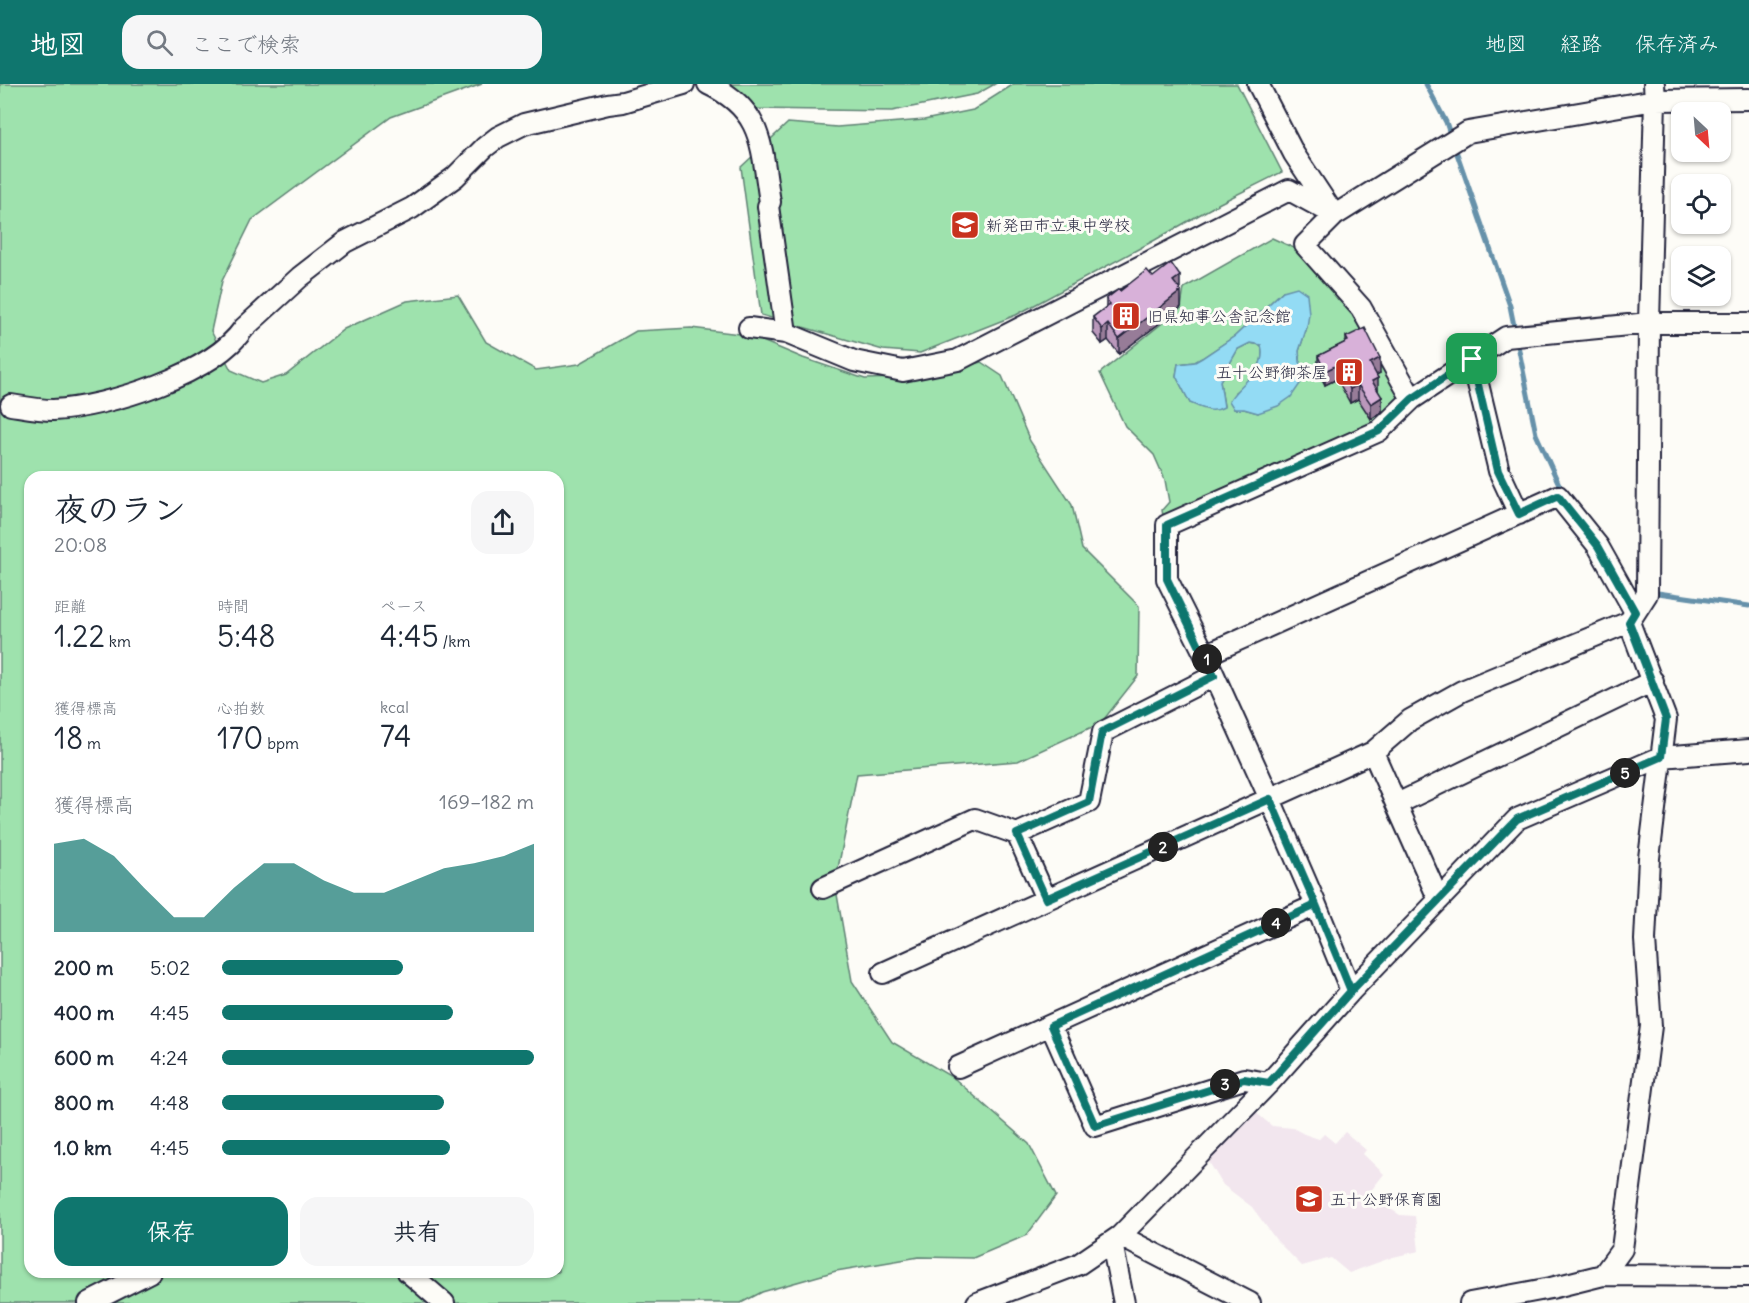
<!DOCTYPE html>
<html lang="ja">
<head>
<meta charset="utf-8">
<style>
  :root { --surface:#fff; --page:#f6f6f7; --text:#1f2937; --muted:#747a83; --accent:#0f766e }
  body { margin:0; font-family:Delius,"Klee One",sans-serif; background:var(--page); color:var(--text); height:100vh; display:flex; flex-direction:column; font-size:22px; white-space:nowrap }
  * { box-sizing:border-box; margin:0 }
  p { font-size:20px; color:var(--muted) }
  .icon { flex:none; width:33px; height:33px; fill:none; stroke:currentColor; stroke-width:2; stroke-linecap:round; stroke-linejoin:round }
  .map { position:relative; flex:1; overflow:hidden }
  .details { position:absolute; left:24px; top:387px; width:540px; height:807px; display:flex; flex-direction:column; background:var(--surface); border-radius:18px; box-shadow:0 2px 4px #0004 }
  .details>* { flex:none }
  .needle { width:39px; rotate:154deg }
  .fabs { position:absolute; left:1671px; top:18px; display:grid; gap:12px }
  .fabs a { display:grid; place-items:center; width:60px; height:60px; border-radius:12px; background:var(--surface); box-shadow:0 2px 4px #0004; font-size:30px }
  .pin { position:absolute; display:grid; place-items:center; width:51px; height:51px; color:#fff; margin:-26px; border-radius:12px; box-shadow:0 3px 9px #0006 }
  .km { position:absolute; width:30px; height:30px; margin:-15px; border-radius:50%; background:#222; color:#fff; font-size:16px; line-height:30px; text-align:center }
  .round { display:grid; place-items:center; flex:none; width:63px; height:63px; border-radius:18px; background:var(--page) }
  .headline { display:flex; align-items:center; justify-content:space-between; height:102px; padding:0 30px }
  h1 { font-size:33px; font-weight:600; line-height:45px }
  .metrics { display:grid; grid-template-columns:repeat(3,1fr); gap:9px; height:102px; padding:6px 30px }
  .metrics div { display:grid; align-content:center }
  .metrics b { font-size:30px; font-weight:600 }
  .metrics small { font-size:16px; font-weight:400 }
  .metrics p { font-size:16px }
  .chart { height:168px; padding:12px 30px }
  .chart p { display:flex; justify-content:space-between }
  .chart svg { width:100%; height:108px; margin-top:6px; fill:var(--accent); opacity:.7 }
  .action { display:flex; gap:12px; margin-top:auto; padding:12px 30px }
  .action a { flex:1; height:69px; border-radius:18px; background:var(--accent); color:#fff; font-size:24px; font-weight:600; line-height:69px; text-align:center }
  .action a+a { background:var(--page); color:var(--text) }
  ul { padding:0 30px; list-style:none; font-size:20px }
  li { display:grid; grid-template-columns:96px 72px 1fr; align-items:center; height:45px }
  li i { height:15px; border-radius:8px; background:var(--accent) }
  header { display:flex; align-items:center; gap:36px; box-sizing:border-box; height:84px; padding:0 30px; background:var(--accent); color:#fff }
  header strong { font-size:28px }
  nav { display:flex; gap:33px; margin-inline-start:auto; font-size:21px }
  .search { width:420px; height:54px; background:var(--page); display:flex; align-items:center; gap:15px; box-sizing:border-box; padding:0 21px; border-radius:18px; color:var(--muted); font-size:22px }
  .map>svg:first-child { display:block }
</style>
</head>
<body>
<header>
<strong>地図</strong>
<div class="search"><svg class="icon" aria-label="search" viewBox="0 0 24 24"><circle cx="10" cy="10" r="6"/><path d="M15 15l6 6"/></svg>ここで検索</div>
<nav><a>地図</a><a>経路</a><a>保存済み</a></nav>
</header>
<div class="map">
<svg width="1749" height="1219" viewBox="0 0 1749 1219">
  <rect width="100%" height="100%" fill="#fdfcf7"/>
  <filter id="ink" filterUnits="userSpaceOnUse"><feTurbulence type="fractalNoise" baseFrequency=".0167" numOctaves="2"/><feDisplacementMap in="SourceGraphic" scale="12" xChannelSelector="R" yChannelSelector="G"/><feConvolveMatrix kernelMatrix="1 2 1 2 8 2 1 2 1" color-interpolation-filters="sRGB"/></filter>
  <g filter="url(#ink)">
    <!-- built -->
    <path fill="#f2e6ee" d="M 1254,1027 L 1272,1042 L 1293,1044 L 1304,1050 L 1319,1055 L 1324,1050 L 1335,1059 L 1345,1048 L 1366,1066 L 1363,1070 L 1384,1090 L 1370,1108 L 1386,1122 L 1400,1131 L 1415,1132 L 1419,1167 L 1393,1173 L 1349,1189 L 1331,1174 L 1302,1182 L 1277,1157 L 1252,1123 L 1223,1101 L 1209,1078 Z"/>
    <!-- green -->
    <path fill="#9ee2ad" stroke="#608274" stroke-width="1.5" fill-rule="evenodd" d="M 0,0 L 482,0 L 391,33 L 252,136 L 222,197 L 211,247 L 231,286 L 261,299 L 286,291 L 344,245 L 407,217 L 458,211 L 486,258 L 536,286 L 579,280 L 636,247 L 691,244 L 748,251 L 803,274 L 865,295 L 926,293 L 981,278 L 1002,292 L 1030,357 L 1072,421 L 1082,465 L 1139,522 L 1138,592 L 1101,639 L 1018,677 L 857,690 L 835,799 L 852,897 L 892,958 L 955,995 L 1029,1060 L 1056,1112 L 1027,1151 L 973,1174 L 919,1173 L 836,1187 L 762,1208 L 741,1219 L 0,1219 ZM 30,393 L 558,393 L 558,1188 L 30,1188 Z
      M 698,0 L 995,0 L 977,10 L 892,27 L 751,25 Z
      M 1014,0 L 1237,0 L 1282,88 L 1220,119 L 1155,156 L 1016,231 L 920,269 L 883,266 L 761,231 L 741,83 L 788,39 L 837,43 L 924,36 L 973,26 Z
      M 1272,154 L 1303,168 L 1356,229 L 1403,313 L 1372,342 L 1173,431 L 1163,432 L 1162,426 L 1169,418 L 1165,396 L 1154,371 L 1125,342 L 1100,289 L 1181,224 L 1184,204 ZM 1283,207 L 1307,243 L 1299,267 L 1302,297 L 1258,329 L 1244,325 L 1234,325 L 1235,308 C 1250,297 1267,281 1261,261 L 1250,259 L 1238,265 L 1220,297 L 1224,322 L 1190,319 L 1176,292 L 1178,280 L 1195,278 L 1202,274 L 1235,252 Z"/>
    <!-- water -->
    <path fill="#93dbf4" stroke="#6691aa" stroke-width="1.5" d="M 1297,203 L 1307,210 L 1309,230 L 1307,243 L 1299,267 L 1302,297 L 1291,313 L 1278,322 L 1258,329 L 1244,325 L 1234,325 L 1229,317 C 1240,297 1268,288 1261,261 L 1250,259 L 1238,265 L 1220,297 L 1224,323 C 1212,330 1202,324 1190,319 L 1176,292 L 1178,280 L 1195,278 L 1202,274 L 1235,252 L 1283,207 Z"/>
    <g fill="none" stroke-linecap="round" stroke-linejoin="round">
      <!-- stream -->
      <path stroke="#6691aa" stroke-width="5" d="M 1426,0 L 1446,38 L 1451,53
        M 1454,61 L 1510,222 L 1536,350 L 1563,409
        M 1630,505 L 1749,522"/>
      <!-- minor casing -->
      <g stroke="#22223b" stroke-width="24">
        <path id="minor" d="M 708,0 C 764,26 761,63 770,118 L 768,122 L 786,249
          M 1258,0 L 1294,70 L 1333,129
          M 749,244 L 786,249 L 854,277 L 903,287 L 958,276 L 1289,106 L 1335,131
          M 1472,275 L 1499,387 L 1519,430
          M 1412,315 L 1361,224 L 1305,161 L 1335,131 L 1468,48 L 1655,16 L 1749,15
          M 11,321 C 24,323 39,326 53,326 C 108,323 213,290 244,244 L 300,193 L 345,158 L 412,124 L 455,93 L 485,63 L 498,53 L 524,40 L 608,20 L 623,18 L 684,0
          M 1205,571 L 1558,412 L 1598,462 L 1635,528
          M 1373,668 L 1439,816
          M 1397,720 L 1653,597
          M 1017,750 L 1046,815
          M 823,804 L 975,735 L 1017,750 L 1089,718 L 1103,648 L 1214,592
          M 883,889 L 1373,668 L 1410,636 L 1462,607 L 1629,538 L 1647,510 L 1649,239 L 1655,16 L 1654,0
          M 1351,907 L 1316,821 L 1270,715 L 1205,571 L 1167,495 L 1167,441 L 1379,347 L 1412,315 L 1506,253 L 1649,239 L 1749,239
          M 1051,942 L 1095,1042 L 1244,995 L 1269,999
          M 958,983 L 1316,821
          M 1120,1152 L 1250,1219
          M 1112,1159 L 1124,1219
          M 408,1188 L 444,1219
          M 1603,1191 L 1622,1165 L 1651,942 L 1645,856 L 1649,774 L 1666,635 L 1629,538
          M 89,1219 L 150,1188
          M 977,1219 L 1079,1180 L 1120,1152 L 1269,999 L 1351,907 L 1517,735 L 1661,673 L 1749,666
          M 1470,1219 L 1551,1204 L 1603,1191 L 1749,1192"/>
      </g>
      <!-- minor -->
      <use href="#minor" stroke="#fdfcf7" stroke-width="20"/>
    </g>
    <!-- wall -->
    <path fill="#ba98bb" stroke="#22223b" stroke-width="1.5" d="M 1153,193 L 1180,206 L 1181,223 L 1119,270 L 1108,256 L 1102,260 L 1093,249 L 1093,233 L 1106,223 L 1106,215 L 1120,207 Z
      M 1346,253 L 1380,289 L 1376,291 L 1378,306 L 1382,328 L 1371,335 L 1358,315 L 1350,319 L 1337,295 L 1325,301 L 1318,287 L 1318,272 L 1346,258 Z"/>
    <!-- shaded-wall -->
    <path fill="#977c98" stroke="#22223b" stroke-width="1.5" d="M 1180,192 L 1180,207 L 1173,197 Z
      M 1181,207 L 1181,223 L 1119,270 L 1119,255 Z
      M 1108,240 L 1108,256 L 1102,260 L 1102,245 Z
      M 1380,274 L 1380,289 L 1370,294 L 1370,279 Z
      M 1337,281 L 1337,295 L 1325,301 L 1325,287 Z
      M 1378,294 L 1378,309 L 1372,297 Z
      M 1358,301 L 1358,315 L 1350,319 L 1350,305 Z
      M 1382,313 L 1382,328 L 1371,335 L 1371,320 Z"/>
    <!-- building -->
    <path fill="#d8b1d9" stroke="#22223b" stroke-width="1.5" d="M 1171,179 L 1180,192 L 1173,197 L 1181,207 L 1119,255 L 1108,240 L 1102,245 L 1093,233 L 1110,220 L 1106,215 L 1119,205 L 1120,207 L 1147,186 L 1153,193 Z
      M 1365,244 L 1380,274 L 1370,279 L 1378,294 L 1372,297 L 1382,313 L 1371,320 L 1358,301 L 1350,305 L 1337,281 L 1325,287 L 1318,272 L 1348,257 L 1346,253 Z"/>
  </g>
  <g fill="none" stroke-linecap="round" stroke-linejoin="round" filter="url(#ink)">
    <!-- route casing -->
    <g stroke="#fff" stroke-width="12">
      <path id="route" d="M 1472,275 L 1412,315 L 1379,347 L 1167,441 L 1167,495 L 1214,592 L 1102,648 L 1089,718 L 1017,750 L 1046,815 L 1270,715 L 1316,821 L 1351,907 L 1269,999 L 1244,995 L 1095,1042 L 1051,942 L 1316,821 L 1351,907 L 1517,735 L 1661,673 L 1666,635 L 1629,538 L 1635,528 L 1598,462 L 1558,412 L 1519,430 L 1498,387 L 1472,275"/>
    </g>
    <!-- route -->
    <use href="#route" stroke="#0f766e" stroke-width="8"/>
  </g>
  <!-- icons -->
  <defs>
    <g id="school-square" transform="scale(1.5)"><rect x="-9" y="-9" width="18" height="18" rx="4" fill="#c8321e" stroke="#fdfcf7"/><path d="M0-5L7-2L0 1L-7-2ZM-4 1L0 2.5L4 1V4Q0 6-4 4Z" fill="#fff"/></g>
    <g id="building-square" transform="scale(1.5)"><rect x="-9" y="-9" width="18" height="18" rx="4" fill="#c8321e" stroke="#fdfcf7"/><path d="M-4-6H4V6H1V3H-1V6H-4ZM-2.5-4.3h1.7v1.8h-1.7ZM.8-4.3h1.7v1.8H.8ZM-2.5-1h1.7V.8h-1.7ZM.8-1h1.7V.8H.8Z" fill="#fff"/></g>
  </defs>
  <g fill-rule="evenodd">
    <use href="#school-square" x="965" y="141"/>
    <use href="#building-square" x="1126" y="232"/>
    <use href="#building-square" x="1349" y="288"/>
    <use href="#school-square" x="1309" y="1115"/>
  </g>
  <g text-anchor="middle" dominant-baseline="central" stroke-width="6" stroke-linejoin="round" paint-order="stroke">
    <!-- poi labels -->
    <g font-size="16" fill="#22223b" stroke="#fdfcf7" text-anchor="start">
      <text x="986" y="141">新発田市立東中学校</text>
      <text x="1147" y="232">旧県知事公舎記念館</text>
      <text x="1328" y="288" text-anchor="end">五十公野御茶屋</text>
      <text x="1330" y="1115">五十公野保育園</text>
    </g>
  </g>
</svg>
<div class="fabs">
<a><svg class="needle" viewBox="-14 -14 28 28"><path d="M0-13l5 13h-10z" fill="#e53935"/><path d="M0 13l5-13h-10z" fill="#747a83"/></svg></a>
<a><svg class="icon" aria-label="locate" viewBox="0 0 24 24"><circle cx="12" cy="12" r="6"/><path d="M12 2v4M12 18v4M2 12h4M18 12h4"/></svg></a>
<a><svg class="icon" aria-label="layers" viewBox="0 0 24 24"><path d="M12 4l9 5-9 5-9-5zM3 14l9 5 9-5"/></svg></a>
</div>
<div class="pin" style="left:1472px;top:275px;background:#1e9e55"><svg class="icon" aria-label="arrive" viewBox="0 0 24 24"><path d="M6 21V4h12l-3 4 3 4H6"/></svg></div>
<b class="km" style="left:1207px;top:575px">1</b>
<b class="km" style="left:1163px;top:763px">2</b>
<b class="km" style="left:1225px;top:1000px">3</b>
<b class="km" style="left:1276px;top:839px">4</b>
<b class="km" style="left:1625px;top:689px">5</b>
<section class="details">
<div class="headline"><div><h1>夜のラン</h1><p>20:08</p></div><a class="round"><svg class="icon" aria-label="share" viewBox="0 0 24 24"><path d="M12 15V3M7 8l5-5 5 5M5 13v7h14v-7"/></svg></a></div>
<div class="metrics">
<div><p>距離</p><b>1.22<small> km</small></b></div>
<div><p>時間</p><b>5:48</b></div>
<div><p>ペース</p><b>4:45<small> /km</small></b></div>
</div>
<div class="metrics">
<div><p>獲得標高</p><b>18<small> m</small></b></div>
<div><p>心拍数</p><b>170<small> bpm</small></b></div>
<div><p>kcal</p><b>74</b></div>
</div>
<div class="chart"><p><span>獲得標高</span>169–182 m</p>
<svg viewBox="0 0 160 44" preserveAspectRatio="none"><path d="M0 44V8L10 6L20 13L30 26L40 38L50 38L60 26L70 16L80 16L90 23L100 28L110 28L120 23L130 18L140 16L150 13L160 8V44z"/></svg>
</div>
<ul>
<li><b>200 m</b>5:02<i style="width:58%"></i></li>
<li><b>400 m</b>4:45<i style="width:74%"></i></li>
<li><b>600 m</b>4:24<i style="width:100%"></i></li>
<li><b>800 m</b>4:48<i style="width:71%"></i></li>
<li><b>1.0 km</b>4:45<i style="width:73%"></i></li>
</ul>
<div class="action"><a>保存</a><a>共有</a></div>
</section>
</div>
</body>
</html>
